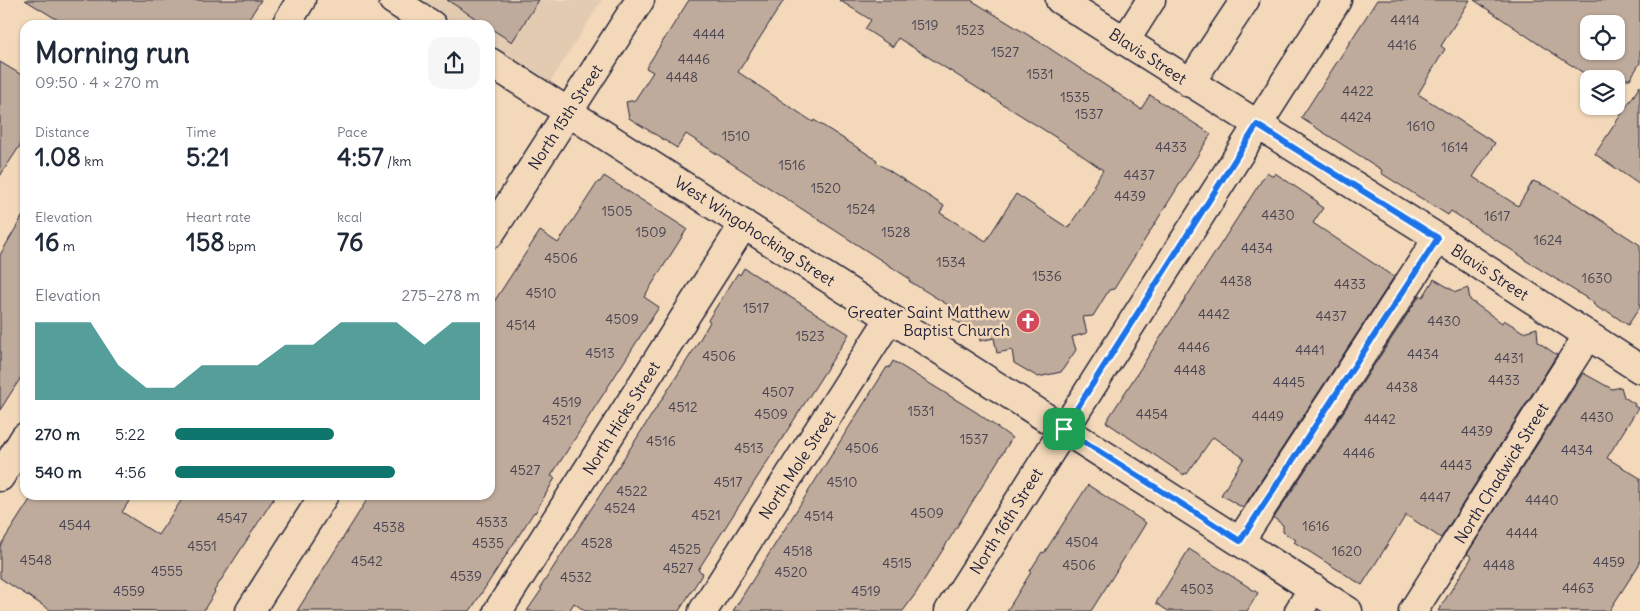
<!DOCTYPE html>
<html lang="en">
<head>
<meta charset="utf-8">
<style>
  :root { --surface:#fff; --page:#f6f6f7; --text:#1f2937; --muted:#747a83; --accent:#0f766e }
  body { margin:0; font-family:Delius,sans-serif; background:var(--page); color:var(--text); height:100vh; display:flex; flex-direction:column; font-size:19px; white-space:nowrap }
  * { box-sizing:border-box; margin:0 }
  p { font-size:16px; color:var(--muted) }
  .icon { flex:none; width:28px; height:28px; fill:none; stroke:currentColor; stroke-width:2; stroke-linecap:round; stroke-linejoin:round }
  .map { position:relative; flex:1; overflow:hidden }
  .panel { position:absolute; left:20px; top:20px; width:475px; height:480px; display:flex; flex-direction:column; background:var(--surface); border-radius:15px; box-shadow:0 1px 4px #0004 }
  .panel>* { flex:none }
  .controls { position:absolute; left:1580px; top:15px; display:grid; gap:10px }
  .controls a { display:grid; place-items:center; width:45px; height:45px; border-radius:10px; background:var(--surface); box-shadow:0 1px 4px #0004; font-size:25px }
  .pin { position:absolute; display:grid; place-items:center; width:42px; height:42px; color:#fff; margin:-21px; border-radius:10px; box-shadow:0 2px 8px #0006 }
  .round { display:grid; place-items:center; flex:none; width:52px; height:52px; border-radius:15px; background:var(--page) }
  .summary { display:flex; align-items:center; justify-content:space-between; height:85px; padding:0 15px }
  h1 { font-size:28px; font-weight:700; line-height:38px }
  .metrics { display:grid; grid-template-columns:repeat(3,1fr); gap:8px; height:85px; padding:5px 15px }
  .metrics div { display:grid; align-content:center }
  .metrics b { font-size:25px; font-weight:700 }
  .metrics small { font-size:14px; font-weight:400 }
  .metrics p { font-size:14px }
  .chart { height:140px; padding:10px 15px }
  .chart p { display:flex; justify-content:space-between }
  .chart svg { width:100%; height:90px; margin-top:5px; fill:var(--accent); opacity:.7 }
  ul { padding:0 15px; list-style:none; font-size:16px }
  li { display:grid; grid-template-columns:80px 60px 1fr; align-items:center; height:38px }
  li i { height:12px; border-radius:6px; background:var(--accent) }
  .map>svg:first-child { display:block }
</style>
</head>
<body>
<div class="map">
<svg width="1640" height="611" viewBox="0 0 1640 611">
  <rect width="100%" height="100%" fill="#f3d9ba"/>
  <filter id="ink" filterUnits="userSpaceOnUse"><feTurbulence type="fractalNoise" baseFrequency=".02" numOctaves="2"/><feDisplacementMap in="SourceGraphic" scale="10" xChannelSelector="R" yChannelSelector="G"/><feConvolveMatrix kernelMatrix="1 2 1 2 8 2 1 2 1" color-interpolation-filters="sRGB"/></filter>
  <g filter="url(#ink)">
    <!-- built -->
    <path fill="#e3cbb1" d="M 416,0 L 602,0 L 549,84 L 490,47 L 490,25 L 456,25 Z"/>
    <!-- building -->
    <path fill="#bfab9b" stroke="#22223b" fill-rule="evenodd" d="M 25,0 L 261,0 L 245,25 L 66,25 Z
      M 447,0 L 539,0 L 512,42 L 490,28 L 490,25 L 486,25 Z
      M 689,0 L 784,0 L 738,72 L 813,122 L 814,120 L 877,160 L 876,162 L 944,206 L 940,213 L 986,241 L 1016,194 L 1068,228 L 1095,187 L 1093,186 L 1103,170 L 1060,140 L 898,38 L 893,47 L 865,29 L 871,20 L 839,0 L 971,0 L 1046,46 L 1141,109 L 1150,95 L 1211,134 L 1114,289 L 1109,290 L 1093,316 L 1083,317 L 1087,333 L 1072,337 L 1076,350 L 1061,372 L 1038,377 L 1014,363 L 1012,350 L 997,353 L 994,338 L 980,341 L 979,335 L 948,316 L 953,308 L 909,281 L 910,279 L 887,264 L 686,134 L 677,148 L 629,118 L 626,102 L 635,100 L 653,72 L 646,68 Z
      M 1377,0 L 1470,0 L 1441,46 L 1445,49 L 1418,94 L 1495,143 L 1473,177 L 1518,206 L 1533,181 L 1548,187 L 1578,205 L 1640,245 L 1640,307 L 1628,325 L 1607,311 L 1603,311 L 1594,305 L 1593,302 L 1525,260 L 1524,258 L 1451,211 L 1448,215 L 1400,185 L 1381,173 L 1382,170 L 1301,118 Z
      M 1474,0 L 1640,0 L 1640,63 L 1630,79 L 1593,79 L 1540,45 ZM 1589,24 L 1616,24 L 1616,51 L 1589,51 Z
      M 0,62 L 25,77 L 25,138 L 0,176 Z
      M 1640,86 L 1640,185 L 1595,154 Z
      M 1267,172 L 1273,176 L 1275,173 L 1318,202 L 1317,204 L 1323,208 L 1313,223 L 1394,277 L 1243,508 L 1221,495 L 1244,458 L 1213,437 L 1187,474 L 1185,473 L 1184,475 L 1106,422 Z
      M 604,176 L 687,229 L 644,297 L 659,307 L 551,476 L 555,478 L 535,513 L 534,512 L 470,611 L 297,611 L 370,495 L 490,495 L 490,308 L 540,231 L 558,243 L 598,182 L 600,182 Z
      M 25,212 L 25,371 L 0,410 L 0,255 Z
      M 744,268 L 849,334 L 698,570 L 703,573 L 679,611 L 585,611 L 574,603 L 569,611 L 527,611 L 542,589 L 540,588 L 693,351 L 710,322 L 708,320 L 738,273 L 740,275 Z
      M 1434,279 L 1456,292 L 1468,288 L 1470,300 L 1502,323 L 1504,320 L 1523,332 L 1537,328 L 1538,342 L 1557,355 L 1441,538 L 1406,515 L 1362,585 L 1294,542 L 1296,540 L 1283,532 L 1283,525 L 1274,518 L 1420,295 L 1423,297 Z
      M 893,361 L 976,412 L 1012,438 L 916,593 L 903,611 L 733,611 L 887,367 L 889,368 Z
      M 1583,373 L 1612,389 L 1621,387 L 1624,397 L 1635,404 L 1634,406 L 1638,408 L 1607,458 L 1640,478 L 1640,563 L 1609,611 L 1438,611 L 1472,557 L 1467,554 Z
      M 1088,485 L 1146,523 L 1105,589 L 1091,611 L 1007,611 L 1031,572 L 1030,571 L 1042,552 L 1044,553 Z
      M 33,495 L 133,495 L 122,512 L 158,535 L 185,495 L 276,495 L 214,591 L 215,592 L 203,611 L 50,610 L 0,578 L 0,546 Z
      M 1189,549 L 1258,593 L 1247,611 L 1168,611 L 1156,603 Z"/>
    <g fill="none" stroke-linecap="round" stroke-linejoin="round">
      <!-- minor casing -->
      <g stroke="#22223b" stroke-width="31">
        <path id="minor" d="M 393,0 L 432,25
          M 1060,0 L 1438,238 L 1640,369
          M 286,25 L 301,0
          M 1125,41 L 1151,0
          M 490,62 L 1348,611
          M 1190,83 L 1245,0
          M 490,234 L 640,0
          M 0,477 L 25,437
          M 1240,541 L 1438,238
          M 250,611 L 324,495
          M 498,611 L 744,224
          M 703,611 L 890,318
          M 949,611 L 1337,0
          M 1299,611 L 1313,588
          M 1413,611 L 1588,335"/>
      </g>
      <!-- minor -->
      <use href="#minor" stroke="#f3d9ba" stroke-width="28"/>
    </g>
  </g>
  <g fill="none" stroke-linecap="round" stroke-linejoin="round" filter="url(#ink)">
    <!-- route casing -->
    <g stroke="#fff" stroke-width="10">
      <path id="route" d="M 1257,125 L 1438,238 L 1240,541 L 1064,429 Z"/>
    </g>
    <!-- route -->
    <use href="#route" stroke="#1a73e8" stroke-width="6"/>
  </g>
  <!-- icons -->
  <defs>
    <g id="church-disc" transform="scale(1.25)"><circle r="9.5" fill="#d1495b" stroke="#f3d9ba"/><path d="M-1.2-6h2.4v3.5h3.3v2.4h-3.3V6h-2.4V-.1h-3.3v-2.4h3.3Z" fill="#fff"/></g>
  </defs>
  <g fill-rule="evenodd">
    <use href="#church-disc" x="1028" y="321"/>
  </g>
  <g text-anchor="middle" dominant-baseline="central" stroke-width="5" stroke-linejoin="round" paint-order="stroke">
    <!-- number labels -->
    <g font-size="14" fill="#494453">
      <text x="1405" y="20">4414</text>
      <text x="925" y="25">1519</text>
      <text x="970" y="30">1523</text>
      <text x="709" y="34">4444</text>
      <text x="1402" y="45">4416</text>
      <text x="1005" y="52">1527</text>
      <text x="694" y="59">4446</text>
      <text x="1040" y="74">1531</text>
      <text x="682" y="77">4448</text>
      <text x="1358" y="91">4422</text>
      <text x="1075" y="97">1535</text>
      <text x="1089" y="114">1537</text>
      <text x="1356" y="117">4424</text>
      <text x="1421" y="126">1610</text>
      <text x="736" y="136">1510</text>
      <text x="1171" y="147">4433</text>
      <text x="1455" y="147">1614</text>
      <text x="792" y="165">1516</text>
      <text x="1139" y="175">4437</text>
      <text x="826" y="188">1520</text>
      <text x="1130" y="196">4439</text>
      <text x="861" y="209">1524</text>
      <text x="617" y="211">1505</text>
      <text x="1278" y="215">4430</text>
      <text x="1497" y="216">1617</text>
      <text x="651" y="232">1509</text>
      <text x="896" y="232">1528</text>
      <text x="1548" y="240">1624</text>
      <text x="1257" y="248">4434</text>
      <text x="561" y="258">4506</text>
      <text x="951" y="262">1534</text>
      <text x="1047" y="276">1536</text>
      <text x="1597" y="278">1630</text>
      <text x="1236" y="281">4438</text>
      <text x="1350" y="284">4433</text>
      <text x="541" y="293">4510</text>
      <text x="756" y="308">1517</text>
      <text x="1214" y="314">4442</text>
      <text x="1331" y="316">4437</text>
      <text x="622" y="319">4509</text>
      <text x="1444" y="321">4430</text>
      <text x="521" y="325">4514</text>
      <text x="810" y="336">1523</text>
      <text x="1194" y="347">4446</text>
      <text x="1310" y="350">4441</text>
      <text x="600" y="353">4513</text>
      <text x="1423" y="354">4434</text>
      <text x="719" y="356">4506</text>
      <text x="1509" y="358">4431</text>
      <text x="1190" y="370">4448</text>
      <text x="1504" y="380">4433</text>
      <text x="1289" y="382">4445</text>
      <text x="1402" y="387">4438</text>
      <text x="778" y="392">4507</text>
      <text x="567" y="402">4519</text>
      <text x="683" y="407">4512</text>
      <text x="921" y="411">1531</text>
      <text x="771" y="414">4509</text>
      <text x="1152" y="414">4454</text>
      <text x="1268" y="416">4449</text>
      <text x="1597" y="417">4430</text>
      <text x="1380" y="419">4442</text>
      <text x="557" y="420">4521</text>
      <text x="1477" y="431">4439</text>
      <text x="974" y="439">1537</text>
      <text x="661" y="441">4516</text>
      <text x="749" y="448">4513</text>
      <text x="862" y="448">4506</text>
      <text x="1577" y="450">4434</text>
      <text x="1359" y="453">4446</text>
      <text x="1456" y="465">4443</text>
      <text x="525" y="470">4527</text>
      <text x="728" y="482">4517</text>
      <text x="842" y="482">4510</text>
      <text x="632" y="491">4522</text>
      <text x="1435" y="497">4447</text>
      <text x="1542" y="500">4440</text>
      <text x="620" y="508">4524</text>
      <text x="927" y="513">4509</text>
      <text x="706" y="515">4521</text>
      <text x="819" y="516">4514</text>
      <text x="232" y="518">4547</text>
      <text x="492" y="522">4533</text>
      <text x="75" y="525">4544</text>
      <text x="1316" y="526">1616</text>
      <text x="389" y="527">4538</text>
      <text x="1522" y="533">4444</text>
      <text x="1082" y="542">4504</text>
      <text x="488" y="543">4535</text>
      <text x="597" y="543">4528</text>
      <text x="202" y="546">4551</text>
      <text x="685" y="549">4525</text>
      <text x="798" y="551">4518</text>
      <text x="1347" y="551">1620</text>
      <text x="36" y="560">4548</text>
      <text x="367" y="561">4542</text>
      <text x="1609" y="562">4459</text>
      <text x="897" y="563">4515</text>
      <text x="1079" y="565">4506</text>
      <text x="1499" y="565">4448</text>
      <text x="678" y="568">4527</text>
      <text x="167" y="571">4555</text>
      <text x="791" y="572">4520</text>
      <text x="466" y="576">4539</text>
      <text x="576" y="577">4532</text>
      <text x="1578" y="588">4463</text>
      <text x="1197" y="589">4503</text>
      <text x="129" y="591">4559</text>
      <text x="866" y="591">4519</text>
    </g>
    <!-- street labels -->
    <g font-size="16" fill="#22223b" stroke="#f3d9ba">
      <text transform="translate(1148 56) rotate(33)">Blavis Street</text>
      <text transform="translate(565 117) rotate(-57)">North 15th Street</text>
      <text transform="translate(755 231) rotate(33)">West Wingohocking Street</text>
      <text transform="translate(1490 272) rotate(33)">Blavis Street</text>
      <text transform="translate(621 418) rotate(-58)">North Hicks Street</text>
      <text transform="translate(797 465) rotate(-57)">North Mole Street</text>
      <text transform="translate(1501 473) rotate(-58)">North Chadwick Street</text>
      <text transform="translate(1006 521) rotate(-58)">North 16th Street</text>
    </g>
    <!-- poi labels -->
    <g font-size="16" fill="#22223b" stroke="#f3d9ba" text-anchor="end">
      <text x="1010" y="312">Greater Saint Matthew<tspan x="1010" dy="18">Baptist Church</tspan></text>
    </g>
  </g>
</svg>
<div class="controls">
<a><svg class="icon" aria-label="locate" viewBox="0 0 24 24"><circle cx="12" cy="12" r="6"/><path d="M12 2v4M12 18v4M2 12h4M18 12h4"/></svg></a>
<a><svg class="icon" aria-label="layers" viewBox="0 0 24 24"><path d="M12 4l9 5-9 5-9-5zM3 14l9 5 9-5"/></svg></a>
</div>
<div class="pin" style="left:1064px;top:429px;background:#1e9e55"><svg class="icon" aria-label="arrive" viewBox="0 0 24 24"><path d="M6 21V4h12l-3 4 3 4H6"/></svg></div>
<section class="panel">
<div class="summary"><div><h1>Morning run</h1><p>09:50 · 4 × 270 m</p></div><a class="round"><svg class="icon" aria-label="share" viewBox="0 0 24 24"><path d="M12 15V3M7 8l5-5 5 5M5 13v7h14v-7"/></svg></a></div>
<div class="metrics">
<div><p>Distance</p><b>1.08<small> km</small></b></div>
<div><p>Time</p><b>5:21</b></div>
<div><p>Pace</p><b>4:57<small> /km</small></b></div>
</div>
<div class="metrics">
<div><p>Elevation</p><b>16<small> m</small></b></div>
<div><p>Heart rate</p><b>158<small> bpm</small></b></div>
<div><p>kcal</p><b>76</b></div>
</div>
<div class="chart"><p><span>Elevation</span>275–278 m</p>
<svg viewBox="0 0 160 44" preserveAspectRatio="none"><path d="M0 44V6L10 6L20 6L30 27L40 38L50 38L60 27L70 27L80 27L90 17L100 17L110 6L120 6L130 6L140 17L150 6L160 6V44z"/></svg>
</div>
<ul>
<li><b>270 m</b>5:22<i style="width:52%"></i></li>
<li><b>540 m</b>4:56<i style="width:72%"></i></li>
</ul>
</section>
</div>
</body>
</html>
